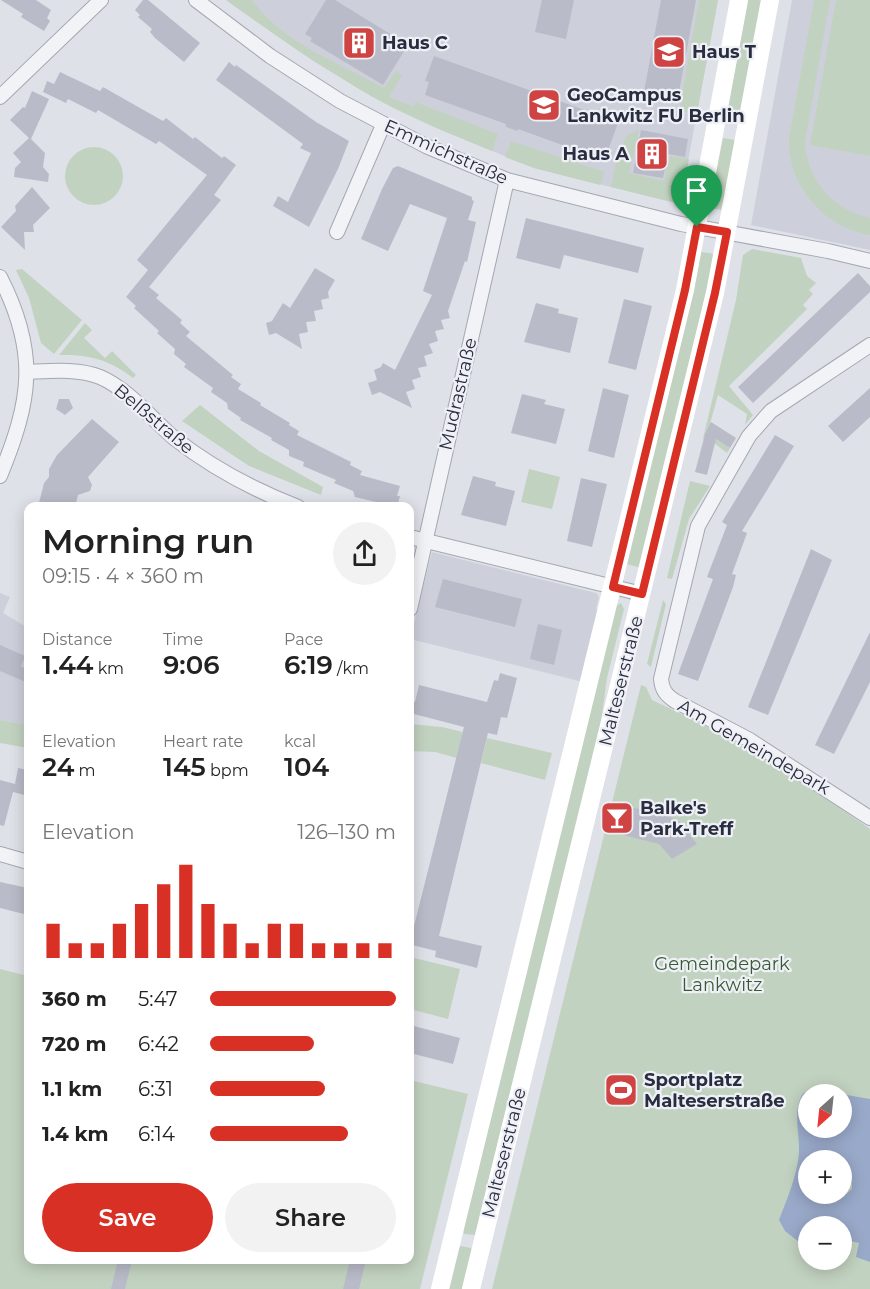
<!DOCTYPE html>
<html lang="en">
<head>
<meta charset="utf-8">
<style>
  :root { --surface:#fff; --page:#f2f2f2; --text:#222; --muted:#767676; --accent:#d93025 }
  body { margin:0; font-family:Montserrat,sans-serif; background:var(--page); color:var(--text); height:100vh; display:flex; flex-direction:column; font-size:22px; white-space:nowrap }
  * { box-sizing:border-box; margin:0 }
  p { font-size:20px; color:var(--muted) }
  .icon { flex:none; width:33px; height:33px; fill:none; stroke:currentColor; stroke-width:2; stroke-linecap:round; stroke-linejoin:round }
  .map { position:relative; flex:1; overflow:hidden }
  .side { position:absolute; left:24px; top:502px; width:390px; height:762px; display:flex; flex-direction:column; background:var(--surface); border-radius:12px; box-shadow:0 3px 15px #0003 }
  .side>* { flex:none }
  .needle { width:39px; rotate:207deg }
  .fabs { position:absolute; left:798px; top:1084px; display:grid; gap:12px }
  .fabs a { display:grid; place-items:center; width:54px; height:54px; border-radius:50%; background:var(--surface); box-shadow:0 3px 15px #0003; font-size:30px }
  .pin { position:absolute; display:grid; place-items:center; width:51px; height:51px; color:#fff; margin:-62px -26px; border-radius:50% 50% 50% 0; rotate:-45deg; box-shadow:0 0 6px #0007 }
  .pin .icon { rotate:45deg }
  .round { display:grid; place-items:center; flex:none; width:63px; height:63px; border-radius:32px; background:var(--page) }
  .summary { display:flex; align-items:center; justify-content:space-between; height:102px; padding:0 18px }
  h1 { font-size:33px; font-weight:600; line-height:45px }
  .figures { display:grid; grid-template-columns:repeat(3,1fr); gap:9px; height:102px; padding:6px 18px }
  .figures div { display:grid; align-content:center }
  .figures b { font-size:26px; font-weight:600 }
  .figures small { font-size:16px; font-weight:400 }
  .figures p { font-size:16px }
  .chart { height:168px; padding:12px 18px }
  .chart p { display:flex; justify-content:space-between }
  .chart svg { width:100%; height:108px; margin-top:6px; stroke:var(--accent); stroke-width:6 }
  .cta { display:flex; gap:12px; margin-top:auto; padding:12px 18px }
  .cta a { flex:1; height:69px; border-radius:36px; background:var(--accent); color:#fff; font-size:24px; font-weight:600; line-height:69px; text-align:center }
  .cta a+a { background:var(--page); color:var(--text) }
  ul { padding:0 18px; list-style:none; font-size:20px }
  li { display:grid; grid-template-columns:96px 72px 1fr; align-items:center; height:45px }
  li i { height:15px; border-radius:8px; background:var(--accent) }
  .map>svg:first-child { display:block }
</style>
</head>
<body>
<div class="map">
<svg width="870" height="1289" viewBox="0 0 870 1289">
  <rect width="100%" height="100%" fill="#dfe1e8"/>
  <!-- built -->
  <path fill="#cdd0da" d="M 226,0 L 718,0 L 680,204 L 534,168 L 434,127 L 372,96 L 313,61 Z
    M 792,0 L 870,0 L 870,250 L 751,225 Z
    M 432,552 L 596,593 L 599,597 L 596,609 L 601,610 L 583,682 L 410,639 Z
    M 0,593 L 10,597 L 3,613 L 28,628 L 28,725 L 0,720 Z"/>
  <!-- green -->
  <path fill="#c2d2c0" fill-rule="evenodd" d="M 226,0 L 252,0 C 282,42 340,64 384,88 L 396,71 L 402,75 L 389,97 L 414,107 L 415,102 L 498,134 L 492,151 C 451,134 410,118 371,96 C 321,67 273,34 226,0 Z
    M 699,0 L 718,0 L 697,113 L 679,111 Z
    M 748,0 L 762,0 L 740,114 L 727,112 Z
    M 814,0 L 830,0 L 805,143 C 808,181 833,210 870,218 L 870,235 C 824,227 787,185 789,138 Z
    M 836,0 L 870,0 L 870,156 L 810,145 Z
    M 639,130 L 629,173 L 664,181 L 670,156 L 689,159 L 680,204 L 611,187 L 617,156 L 627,135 Z
    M 723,138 L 735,140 L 723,210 L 709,208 Z
    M 511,141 L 605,172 L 600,185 L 534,168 L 505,157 Z
    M65 176a29 29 0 1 1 58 0a29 29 0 1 1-58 0Z
    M 752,249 L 801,258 L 807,276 L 816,283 L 809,290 L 813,294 L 803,305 L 807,309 L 729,386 L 753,415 L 745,425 L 747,414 L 718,395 L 710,424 L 705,432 L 730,448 L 727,453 L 714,443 L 703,439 L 695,472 L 736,300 L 743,255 Z
    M 701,252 L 715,254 L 641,568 L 627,564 Z
    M 22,269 L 82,320 L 54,354 L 41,343 L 29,298 L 16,270 Z
    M 85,323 L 92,330 L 84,338 L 105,358 L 112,351 L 136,375 L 133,378 C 110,360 89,354 59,355 Z
    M 200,405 L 259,451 L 323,487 L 321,495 L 249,466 L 182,421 Z
    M 529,469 L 560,477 L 552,509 L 521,502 Z
    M 690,481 L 710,486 L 689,519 L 672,579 L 667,578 Z
    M 663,600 L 666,604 L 651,667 L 647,664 Z
    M 621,603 L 624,609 L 607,678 L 600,730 L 475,1235 L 464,1234 L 463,1230 L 616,606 Z
    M 641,685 L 646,687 L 652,700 C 729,735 802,780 870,829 L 870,1289 L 492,1289 ZM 808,1095 L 842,1095 L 842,1128 L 808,1128 ZM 808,1161 L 842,1161 L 842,1194 L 808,1194 ZM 808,1227 L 842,1227 L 842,1260 L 808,1260 Z
    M 0,720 L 28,725 L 28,748 L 0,743 Z
    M 410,724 L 442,727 L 463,732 L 457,758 L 435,752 L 410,751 Z
    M 487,738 L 552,753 L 545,780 L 481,763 Z
    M 410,957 L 460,969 L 448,1019 L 410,1009 Z
    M 0,969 L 28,976 L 28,1260 L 410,1260 L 410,1080 L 468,1094 L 420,1289 L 0,1289 Z
    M 461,1246 L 471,1248 L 472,1251 L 463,1289 L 448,1289 L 458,1248 Z"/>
  <!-- water -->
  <path fill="#99a9c9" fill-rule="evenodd" d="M 812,1089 L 870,1099 L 870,1262 L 856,1257 L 859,1243 L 842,1239 L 842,1227 L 808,1227 L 808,1249 L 785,1231 L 779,1220 C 787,1199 797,1176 799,1153 C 800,1135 793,1114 801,1097 C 803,1092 807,1091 812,1089 ZM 808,1095 L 842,1095 L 842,1128 L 808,1128 ZM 808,1161 L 842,1161 L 842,1178 L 847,1176 L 852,1184 L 852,1189 L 843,1197 L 840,1194 L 808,1194 Z"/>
  <!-- building -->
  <path fill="#b9bcc8" d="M 1,0 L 36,0 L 51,10 L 47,18 L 50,21 L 44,31 L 21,17 L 23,14 Z
    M 143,0 L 148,0 L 200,43 L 184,62 L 155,38 L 150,32 L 152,29 L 138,17 L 140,15 L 135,10 Z
    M 326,0 L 335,0 L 408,45 L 383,85 L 310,41 L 312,38 L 305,34 Z
    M 542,0 L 574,0 L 566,39 L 535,32 Z
    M 661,0 L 696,0 L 677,103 L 643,97 Z
    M 434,56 L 615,121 L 618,123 L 609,148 L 605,147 L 601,159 L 518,129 L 518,131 L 506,127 L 506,124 L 425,95 L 429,82 L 425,81 Z
    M 229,62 L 235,67 L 236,65 L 316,122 L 349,141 L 338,169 L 309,227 L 273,206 L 278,196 L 288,202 L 311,153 L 300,148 L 303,144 L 216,80 Z
    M 60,72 L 100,91 L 103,87 L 163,121 L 166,118 L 193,139 L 195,137 L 222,158 L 224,156 L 236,165 L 214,195 L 221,200 L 149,287 L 159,295 L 156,298 L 182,320 L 180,323 L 190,332 L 186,336 L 233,375 L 231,377 L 241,384 L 238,389 L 261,403 L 260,405 L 290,423 L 289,425 L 299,431 L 297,435 L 351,462 L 350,465 L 362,471 L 360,475 L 400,486 L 397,496 L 400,496 L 397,507 L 355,497 L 353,491 L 334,483 L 336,480 L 303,466 L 304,462 L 289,456 L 289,450 L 271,440 L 272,438 L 240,420 L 241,418 L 228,409 L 227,403 L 211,392 L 213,388 L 184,367 L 186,364 L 174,354 L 175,349 L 157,333 L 159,331 L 134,308 L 136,306 L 126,297 L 148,270 L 137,260 L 207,175 L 159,141 L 156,144 L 98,110 L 96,113 L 68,99 L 66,103 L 43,92 L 47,81 L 54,84 Z
    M 32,91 L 49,99 L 31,139 L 45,153 L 43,167 L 49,174 L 48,182 L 14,177 L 15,168 L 21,162 L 13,153 L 29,138 L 10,120 L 23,107 L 25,108 Z
    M 641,130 L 688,139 L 685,157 L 668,154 L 663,178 L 633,173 Z
    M 398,166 L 472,197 L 472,200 L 474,201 L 468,220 L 476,222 L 467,262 L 465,261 L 448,311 L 450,318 L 441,320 L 444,329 L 435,331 L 438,341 L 429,344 L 433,353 L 424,356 L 427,366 L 418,368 L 421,377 L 412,380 L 415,389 L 406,392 L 412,408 L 380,392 L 372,395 L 368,383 L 377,380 L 374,370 L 381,367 L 383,363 L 395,370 L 432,295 L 423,291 L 447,218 L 410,204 L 388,251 L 361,239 L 382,189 L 393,168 Z
    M 32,187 L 50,208 L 33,225 L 34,232 L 24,232 L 25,250 L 1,227 L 16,211 L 15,206 Z
    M 526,218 L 644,248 L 638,273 L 564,255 L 560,269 L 516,258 Z
    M 315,268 L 335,280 L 328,292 L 329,298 L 321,300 L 323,309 L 314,311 L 316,321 L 306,322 L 308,332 L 299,334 L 302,349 L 276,333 L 269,335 L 266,323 L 272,321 L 283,303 L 290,308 Z
    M 858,273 L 870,286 L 870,292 L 753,403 L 738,387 Z
    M 624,299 L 652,306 L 636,370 L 608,363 Z
    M 536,303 L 559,309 L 558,313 L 578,318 L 570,353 L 524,342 Z
    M 603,388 L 629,395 L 614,458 L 588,451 Z
    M 870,388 L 870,417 L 843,442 L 828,426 Z
    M 522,394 L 546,400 L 544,404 L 565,409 L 556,444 L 511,433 Z
    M 59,399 L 69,399 L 73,408 L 65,415 L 56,409 Z
    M 92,419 L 119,442 L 88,477 L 92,485 L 90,491 L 78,495 L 75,507 L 38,507 L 44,483 L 49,477 L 49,469 L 57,455 Z
    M 711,422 L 736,438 L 730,448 L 716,439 L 707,475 L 695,472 L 706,431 Z
    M 775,435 L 794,446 L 742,531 L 747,533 L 732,574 L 736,575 L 733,587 L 698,681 L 678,674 L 713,579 L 707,577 L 727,525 L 722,522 Z
    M 473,476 L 496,482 L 495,486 L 515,491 L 506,526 L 461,515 Z
    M 581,478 L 607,484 L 592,547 L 567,541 Z
    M 811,549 L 832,560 L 768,715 L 748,707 Z
    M 443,579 L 522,599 L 515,627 L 435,607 Z
    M 538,624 L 562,630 L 554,665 L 530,659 Z
    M 870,632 L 870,682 L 834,754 L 815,745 Z
    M 0,645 L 25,656 L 21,666 L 28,670 L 28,683 L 0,671 Z
    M 500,673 L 517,678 L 507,718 L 501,717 L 497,735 L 488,733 L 439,936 L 482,946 L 477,968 L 435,957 L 436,951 L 412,945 L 414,938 L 411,938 L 464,727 L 410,713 L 410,701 L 415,702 L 419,685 L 487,702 L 494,680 L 498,681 Z
    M 18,768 L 28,770 L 28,796 L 13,792 L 4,826 L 0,825 L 0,780 L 15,784 Z
    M 630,807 L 665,815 L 679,821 L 697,844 L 672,859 L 659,844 L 623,835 Z
    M 0,882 L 28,888 L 28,915 L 0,908 Z
    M 410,1025 L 460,1038 L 453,1064 L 410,1053 Z
    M 118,1260 L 132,1260 L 125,1289 L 111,1289 Z
    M 350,1260 L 366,1260 L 359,1289 L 343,1289 Z"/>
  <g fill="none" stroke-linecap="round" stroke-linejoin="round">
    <!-- minor casing -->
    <g stroke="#a4a7b2" stroke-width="16">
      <path id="minor" d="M 196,0 L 270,56 L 340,101 L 426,146 L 507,180 L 681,224 L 828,251 L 870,261
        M 0,97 L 101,0
        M 337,232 L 383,125
        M 0,277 C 39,353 31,401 0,476
        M 870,345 L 771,411 L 749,436 L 698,526 L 661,679 C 662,690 666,695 675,701 L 748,739 L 870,818
        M 27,372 C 50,371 78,368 100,377 C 128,389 151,418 174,438 C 211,467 254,490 298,507
        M 410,537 L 642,594
        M 410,609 L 507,180
        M 0,854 L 28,862"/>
    </g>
    <!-- minor -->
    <use href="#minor" stroke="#f2f3f7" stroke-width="14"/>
    <!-- secondary -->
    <path stroke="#fff" stroke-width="18" d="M 440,1289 L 685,290 L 739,0
      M 471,1289 L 715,293 L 770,0"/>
  </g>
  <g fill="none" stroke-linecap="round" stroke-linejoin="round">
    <!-- route casing -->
    <g stroke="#fff" stroke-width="12">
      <path id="route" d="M 697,227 L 727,232 L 715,293 L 642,594 L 613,587 L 685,290 Z"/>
    </g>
    <!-- route -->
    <use href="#route" stroke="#d93025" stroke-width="8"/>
  </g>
  <!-- icons -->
  <defs>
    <g id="building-square" transform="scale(1.725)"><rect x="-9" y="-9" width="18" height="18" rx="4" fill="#cf4342" stroke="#eef0f6"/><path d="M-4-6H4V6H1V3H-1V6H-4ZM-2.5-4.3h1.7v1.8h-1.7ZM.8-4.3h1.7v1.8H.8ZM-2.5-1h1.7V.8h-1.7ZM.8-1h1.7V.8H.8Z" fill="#fff"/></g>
    <g id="university-square" transform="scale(1.725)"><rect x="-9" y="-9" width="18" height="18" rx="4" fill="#cf4342" stroke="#eef0f6"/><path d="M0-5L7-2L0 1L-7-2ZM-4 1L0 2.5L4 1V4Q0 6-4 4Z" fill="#fff"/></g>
    <g id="bar-square" transform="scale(1.725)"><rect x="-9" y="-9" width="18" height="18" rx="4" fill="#cf4342" stroke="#eef0f6"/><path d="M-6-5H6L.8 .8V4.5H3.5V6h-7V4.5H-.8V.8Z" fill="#fff"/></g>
    <g id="stadium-square" transform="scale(1.725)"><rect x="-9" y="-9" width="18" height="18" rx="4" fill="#cf4342" stroke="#eef0f6"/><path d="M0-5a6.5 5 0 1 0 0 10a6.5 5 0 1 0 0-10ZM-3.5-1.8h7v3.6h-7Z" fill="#fff"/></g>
  </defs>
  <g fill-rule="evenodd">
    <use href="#building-square" x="359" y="43"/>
    <use href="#university-square" x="669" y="52"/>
    <use href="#university-square" x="544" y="105"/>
    <use href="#building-square" x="652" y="154"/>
    <use href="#bar-square" x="617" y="818"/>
    <use href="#stadium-square" x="621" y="1090"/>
  </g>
  <g text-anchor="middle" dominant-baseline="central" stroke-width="4.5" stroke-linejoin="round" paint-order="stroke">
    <!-- poi labels -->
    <g font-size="18" font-weight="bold" fill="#282d3f" stroke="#eef0f6" text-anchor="start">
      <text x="382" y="43">Haus C</text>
      <text x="692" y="52">Haus T</text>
      <text x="567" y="95">GeoCampus<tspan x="567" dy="21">Lankwitz FU Berlin</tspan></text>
      <text x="629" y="154" text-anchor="end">Haus A</text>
      <text x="640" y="808">Balke's<tspan x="640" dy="21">Park-Treff</tspan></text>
      <text x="644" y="1080">Sportplatz<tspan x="644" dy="21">Malteserstraße</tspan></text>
    </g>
    <!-- street labels -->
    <g font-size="18" fill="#282d3f" stroke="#eef0f6">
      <text transform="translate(446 152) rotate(24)">Emmichstraße</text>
      <text transform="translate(458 394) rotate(-77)">Mudrastraße</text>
      <text transform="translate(154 419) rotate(40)">Belßstraße</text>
      <text transform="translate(621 681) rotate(-76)">Malteserstraße</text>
      <text transform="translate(754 747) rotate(30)">Am Gemeindepark</text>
      <text transform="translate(504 1153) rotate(-76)">Malteserstraße</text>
    </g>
    <!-- park labels -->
    <g font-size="18" fill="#365b35" stroke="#eef0f6">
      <text x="722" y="964">Gemeindepark<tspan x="722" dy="21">Lankwitz</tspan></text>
    </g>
  </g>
</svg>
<div class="fabs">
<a><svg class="needle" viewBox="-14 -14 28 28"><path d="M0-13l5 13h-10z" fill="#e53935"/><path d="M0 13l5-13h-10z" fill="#767676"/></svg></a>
<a>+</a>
<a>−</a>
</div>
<div class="pin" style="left:697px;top:227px;background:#1e9e55"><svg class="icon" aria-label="arrive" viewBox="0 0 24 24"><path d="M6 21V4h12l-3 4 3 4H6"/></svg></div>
<section class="side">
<div class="summary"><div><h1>Morning run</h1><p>09:15 · 4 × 360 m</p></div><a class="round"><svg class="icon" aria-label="share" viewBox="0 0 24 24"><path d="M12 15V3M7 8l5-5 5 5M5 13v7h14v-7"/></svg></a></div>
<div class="figures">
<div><p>Distance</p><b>1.44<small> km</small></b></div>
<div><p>Time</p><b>9:06</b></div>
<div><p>Pace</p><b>6:19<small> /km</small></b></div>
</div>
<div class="figures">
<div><p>Elevation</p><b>24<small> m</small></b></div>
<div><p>Heart rate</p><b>145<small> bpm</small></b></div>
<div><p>kcal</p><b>104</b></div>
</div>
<div class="chart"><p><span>Elevation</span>126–130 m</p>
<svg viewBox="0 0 160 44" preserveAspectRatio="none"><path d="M5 44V30M15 44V38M25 44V38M35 44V30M45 44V22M55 44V14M65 44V6M75 44V22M85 44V30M95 44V38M105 44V30M115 44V30M125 44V38M135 44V38M145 44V38M155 44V38"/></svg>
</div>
<ul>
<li><b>360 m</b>5:47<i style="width:100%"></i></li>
<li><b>720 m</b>6:42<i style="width:56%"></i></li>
<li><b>1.1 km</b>6:31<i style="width:62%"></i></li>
<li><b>1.4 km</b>6:14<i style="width:74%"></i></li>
</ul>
<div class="cta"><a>Save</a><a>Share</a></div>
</section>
</div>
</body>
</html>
